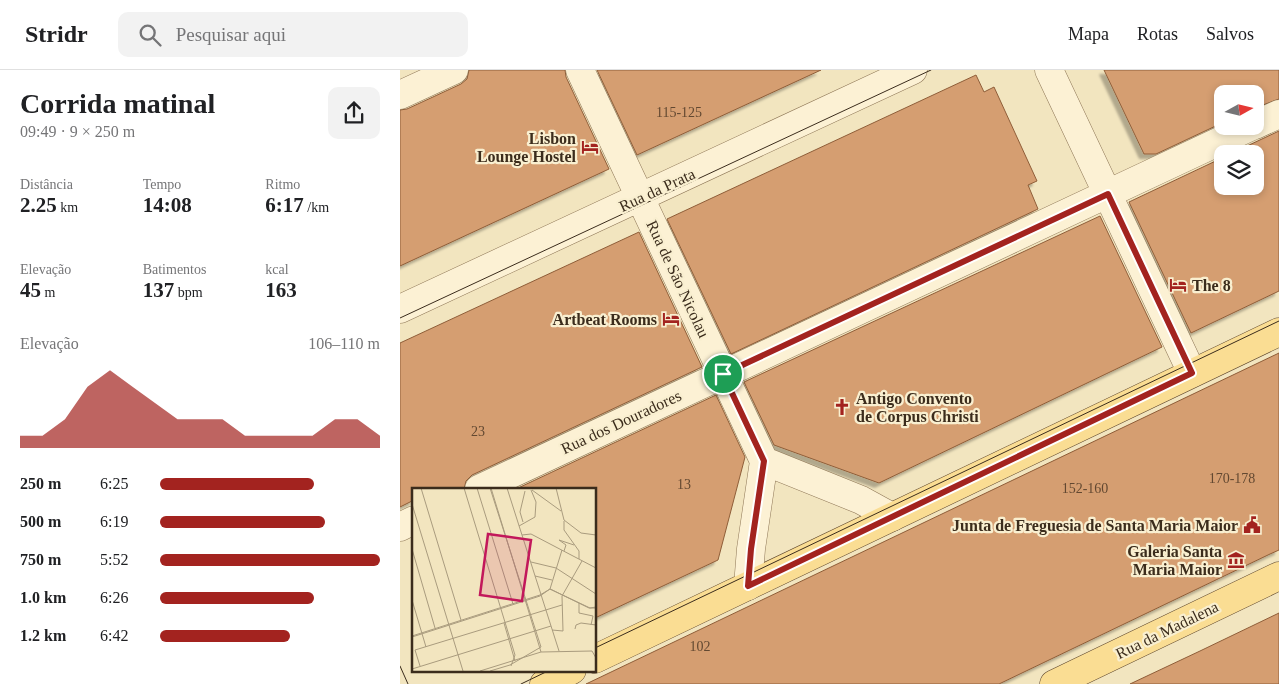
<!DOCTYPE html>
<html lang="pt">
<head>
<meta charset="utf-8">
<style>
  :root { --surface:#fff; --page:#f2f2f2; --text:#202124; --muted:#757577; --line:#e0e0e0; --accent:#a3231f }
  body { margin:0; font-family:"Times New Roman",serif; background:var(--page); color:var(--text); height:100vh; display:flex; flex-direction:column; font-size:19px; white-space:nowrap }
  * { box-sizing:border-box; margin:0 }
  p { font-size:16px; color:var(--muted) }
  .icon { flex:none; width:28px; height:28px; fill:none; stroke:currentColor; stroke-width:2; stroke-linecap:round; stroke-linejoin:round }
  .map { position:relative; flex:1; overflow:hidden }
  .side { display:flex; flex-direction:column; background:var(--surface); width:400px }
  .side>* { flex:none }
  .needle { width:32px; rotate:82deg }
  .fabs { position:absolute; left:814px; top:15px; display:grid; gap:10px }
  .fabs a { display:grid; place-items:center; width:50px; height:50px; border-radius:10px; background:var(--surface); box-shadow:0 2px 8px #0003; font-size:25px }
  .pin { position:absolute; display:grid; place-items:center; width:42px; height:42px; color:#fff; margin:-21px; border:2px solid #fff; border-radius:50%; box-shadow:0 1px 5px #0007 }
  .round { display:grid; place-items:center; flex:none; width:52px; height:52px; border-radius:10px; background:var(--page) }
  .head { display:flex; align-items:center; justify-content:space-between; height:85px; padding:0 20px }
  h1 { font-size:28px; font-weight:700; line-height:38px }
  .stats { display:grid; grid-template-columns:repeat(3,1fr); gap:8px; height:85px; padding:5px 20px }
  .stats div { display:grid; align-content:center }
  .stats b { font-size:21px; font-weight:700 }
  .stats small { font-size:14px; font-weight:400 }
  .stats p { font-size:14px }
  .chart { height:140px; padding:10px 20px }
  .chart p { display:flex; justify-content:space-between }
  .chart svg { width:100%; height:90px; margin-top:5px; fill:var(--accent); opacity:.7 }
  ul { padding:0 20px; list-style:none; font-size:16px }
  li { display:grid; grid-template-columns:80px 60px 1fr; align-items:center; height:38px }
  li i { height:12px; border-radius:6px; background:var(--accent) }
  header { display:flex; align-items:center; gap:30px; box-sizing:border-box; height:70px; padding:0 25px; background:var(--surface); border-bottom:1px solid var(--line) }
  header strong { font-size:24px }
  nav { display:flex; gap:28px; margin-inline-start:auto; font-size:18px }
  .search { width:350px; height:45px; background:var(--page); display:flex; align-items:center; gap:12px; box-sizing:border-box; padding:0 18px; border-radius:10px; color:var(--muted); font-size:19px }
  main { display:flex; flex:1; min-height:0 }
  .map>svg:first-child { display:block }
</style>
</head>
<body>
<header>
<strong>Stridr</strong>
<div class="search"><svg class="icon" aria-label="search" viewBox="0 0 24 24"><circle cx="10" cy="10" r="6"/><path d="M15 15l6 6"/></svg>Pesquisar aqui</div>
<nav><a>Mapa</a><a>Rotas</a><a>Salvos</a></nav>
</header>
<main>
<section class="side">
<div class="head"><div><h1>Corrida matinal</h1><p>09:49 · 9 × 250 m</p></div><a class="round"><svg class="icon" aria-label="share" viewBox="0 0 24 24"><path d="M12 15V3M7 8l5-5 5 5M5 13v7h14v-7"/></svg></a></div>
<div class="stats">
<div><p>Distância</p><b>2.25<small> km</small></b></div>
<div><p>Tempo</p><b>14:08</b></div>
<div><p>Ritmo</p><b>6:17<small> /km</small></b></div>
</div>
<div class="stats">
<div><p>Elevação</p><b>45<small> m</small></b></div>
<div><p>Batimentos</p><b>137<small> bpm</small></b></div>
<div><p>kcal</p><b>163</b></div>
</div>
<div class="chart"><p><span>Elevação</span>106–110 m</p>
<svg viewBox="0 0 160 44" preserveAspectRatio="none"><path d="M0 44V38L10 38L20 30L30 14L40 6L50 14L60 22L70 30L80 30L90 30L100 38L110 38L120 38L130 38L140 30L150 30L160 38V44z"/></svg>
</div>
<ul>
<li><b>250 m</b>6:25<i style="width:70%"></i></li>
<li><b>500 m</b>6:19<i style="width:75%"></i></li>
<li><b>750 m</b>5:52<i style="width:100%"></i></li>
<li><b>1.0 km</b>6:26<i style="width:70%"></i></li>
<li><b>1.2 km</b>6:42<i style="width:59%"></i></li>
</ul>
</section>
<div class="map">
<svg width="879" height="614" viewBox="0 0 879 614">
  <defs>
    <filter id="shadow"><feDropShadow dx="-4.5" dy="4.5" stdDeviation="1" flood-color="#0004"/></filter>
  </defs>
  <rect width="100%" height="100%" fill="#f2e5bf"/>
  <!-- building -->
  <path fill="#d59e71" stroke="#8f5e39" filter="url(#shadow)" d="M 69,0 L 165,0 L 166,7 L 209,99 L 0,196 L 0,40 L 7,39 L 61,14 L 67,9 Z
    M 197,0 L 421,0 L 237,85 Z
    M 704,0 L 879,0 L 879,29 L 855,38 L 855,24 L 822,24 L 822,53 L 756,84 L 744,84 Z
    M 576,5 L 584,22 L 594,17 L 637,111 L 628,115 L 638,139 L 331,284 L 267,149 Z
    M 879,61 L 879,221 L 791,263 L 729,132 L 822,88 L 822,116 L 855,116 L 855,84 L 830,84 Z
    M 700,146 L 762,277 L 479,413 L 374,375 L 344,312 Z
    M 239,162 L 302,297 L 72,405 L 66,411 L 64,419 L 14,419 L 14,430 L 0,437 L 0,273 Z
    M 879,283 L 879,480 L 870,484 L 599,614 L 186,614 Z
    M 316,325 L 345,387 L 318,490 L 195,548 L 195,419 L 116,419 Z
    M 879,543 L 879,614 L 730,614 L 800,581 Z"/>
  <g fill="none" stroke-linecap="round" stroke-linejoin="round">
    <!-- minor casing -->
    <g stroke="#8d7555" stroke-width="29">
      <path id="minor" d="M 180,0 L 364,391
        M 649,0 L 792,303
        M 0,25 L 54,0
        M 855,55 L 879,44
        M 0,239 L 513,0
        M 79,419 L 852,56
        M 0,457 L 14,450
        M 348,516 L 351,479 L 364,391 L 461,430 L 492,447"/>
    </g>
    <!-- major casing -->
    <g stroke="#5a422a" stroke-width="29">
      <path id="major" d="M 195,589 L 879,262
        M 144,614 L 172,600
        M 654,614 L 879,506"/>
    </g>
    <!-- minor -->
    <use href="#minor" stroke="#fcf1d4" stroke-width="28"/>
    <!-- major -->
    <use href="#major" stroke="#fadd93" stroke-width="28"/>
    <!-- tram -->
    <path stroke="#3b2c1c" stroke-width="1" d="M 0,248 L 531,0
      M 195,578 L 879,251
      M 0,596 L 8,614
      M 121,614 L 150,600"/>
  </g>
  <g fill="none" stroke-linecap="round" stroke-linejoin="round">
    <!-- route casing -->
    <g stroke="#fff" stroke-width="10">
      <path id="route" d="M 708,124 L 792,303 L 348,516 L 351,479 L 364,391 L 323,304 Z"/>
    </g>
    <!-- route -->
    <use href="#route" stroke="#a3231f" stroke-width="6"/>
  </g>
  <!-- icons -->
  <defs>
    <g id="hotel-bare" transform="scale(1.35)"><path d="M-6-4.5h1.5V1H6V5H4.5V3h-9V5H-6ZM-4 0a1.8 1.8 0 1 1 3.6 0ZM.5 0V-2.5h3Q6-2.5 6 0Z" fill="#a3231f" stroke="#f9efd0" stroke-width="2.5" paint-order="stroke"/></g>
    <g id="church-bare" transform="scale(1.35)"><path d="M-1.2-6h2.4v3.5h3.3v2.4h-3.3V6h-2.4V-.1h-3.3v-2.4h3.3Z" fill="#a3231f" stroke="#f9efd0" stroke-width="2.5" paint-order="stroke"/></g>
    <g id="civic-bare" transform="scale(1.35)"><path d="M-.6-6.5H3V-4.5H.6V-3L4-1V1h2V6H-6V1h2V-1L-.6-3ZM-1.2 2.5V6h2.4V2.5Z" fill="#a3231f" stroke="#f9efd0" stroke-width="2.5" paint-order="stroke"/></g>
    <g id="museum-bare" transform="scale(1.35)"><path d="M0-6L6-3V-2H-6V-3ZM-5-1h2V3h-2ZM-1-1h2V3h-2ZM3-1h2V3H3ZM-6 4H6V6H-6Z" fill="#a3231f" stroke="#f9efd0" stroke-width="2.5" paint-order="stroke"/></g>
  </defs>
  <g fill-rule="evenodd">
    <use href="#hotel-bare" x="190" y="77"/>
    <use href="#hotel-bare" x="778" y="215"/>
    <use href="#hotel-bare" x="271" y="249"/>
    <use href="#church-bare" x="442" y="337"/>
    <use href="#civic-bare" x="852" y="455"/>
    <use href="#museum-bare" x="836" y="490"/>
  </g>
  <g text-anchor="middle" dominant-baseline="central" stroke-width="4.5" stroke-linejoin="round" paint-order="stroke">
    <!-- number labels -->
    <g font-size="14" fill="#624831">
      <text x="279" y="42">115-125</text>
      <text x="78" y="361">23</text>
      <text x="832" y="408">170-178</text>
      <text x="284" y="414">13</text>
      <text x="685" y="418">152-160</text>
      <text x="300" y="576">102</text>
    </g>
    <!-- poi labels -->
    <g font-size="16" font-weight="bold" fill="#3b2c1c" stroke="#f9efd0" text-anchor="end">
      <text x="176" y="68">Lisbon<tspan x="176" dy="18">Lounge Hostel</tspan></text>
      <text x="792" y="215" text-anchor="start">The 8</text>
      <text x="257" y="249">Artbeat Rooms</text>
      <text x="456" y="328" text-anchor="start">Antigo Convento<tspan x="456" dy="18">de Corpus Christi</tspan></text>
      <text x="838" y="455">Junta de Freguesia de Santa Maria Maior</text>
      <text x="822" y="481">Galeria Santa<tspan x="822" dy="18">Maria Maior</tspan></text>
    </g>
    <!-- street labels -->
    <g font-size="16" fill="#3b2c1c" stroke="#f9efd0">
      <text transform="translate(257 120) rotate(-25)">Rua da Prata</text>
      <text transform="translate(278 209) rotate(65)">Rua de São Nicolau</text>
      <text transform="translate(221 352) rotate(-25)">Rua dos Douradores</text>
      <text transform="translate(767 560) rotate(-26)">Rua da Madalena</text>
    </g>
  </g>
  <!-- overview -->
  <g transform="translate(12 418)">
    <rect width="184" height="184" fill="#f2e5bf"/>
    <path fill="none" stroke="#a99b7e" stroke-width="1" d="M 9,0 L 49,132M 52,0 L 103,167 L 99,178M 65,0 L 101,116M 79,0 L 129,164 L 180,163 L 184,170M 95,0 L 147,163M 144,0 L 152,32 L 169,45 L 184,47M 120,2 L 149,23M 0,16 L 51,183M 152,33 L 152,42 L 167,63 L 167,71M 111,34 L 108,24 L 113,3M 107,38 L 123,29 L 124,14 L 119,2M 110,47 L 119,46 L 184,80M 0,61 L 23,140M 152,63 L 154,57 L 147,52 L 162,57M 119,74 L 144,80 L 184,106M 123,88 L 140,92M 138,101 L 178,120 L 184,119M 138,101 L 150,62M 0,112 L 14,159M 167,115 L 167,125 L 181,128 L 179,137M 92,135 L 103,173M 163,141 L 164,137 L 169,135 L 184,137M 140,142 L 151,143 L 150,108 L 170,73M 0,148 L 128,107 L 138,101M 0,149 L 128,108 L 138,101 L 177,120 L 184,120M 8,178 L 3,162 L 150,117M 0,181 L 139,138M 68,183 L 129,164M 78,183 L 98,177 L 129,159 L 78,0"/>
    <path fill="#c2185b" fill-opacity="0.15" stroke="#c2185b" stroke-width="2.5" d="M 76,46 L 119,52 L 110,113 L 68,107 Z"/>
    <rect width="184" height="184" fill="none" stroke="#3b2c1c" stroke-width="2.5"/>
  </g>
</svg>
<div class="fabs">
<a><svg class="needle" viewBox="-14 -14 28 28"><path d="M0-13l5 13h-10z" fill="#e53935"/><path d="M0 13l5-13h-10z" fill="#757577"/></svg></a>
<a><svg class="icon" aria-label="layers" viewBox="0 0 24 24"><path d="M12 4l9 5-9 5-9-5zM3 14l9 5 9-5"/></svg></a>
</div>
<div class="pin" style="left:323px;top:304px;background:#1e9e55"><svg class="icon" aria-label="arrive" viewBox="0 0 24 24"><path d="M6 21V4h12l-3 4 3 4H6"/></svg></div>
</div>
</main>
</body>
</html>
